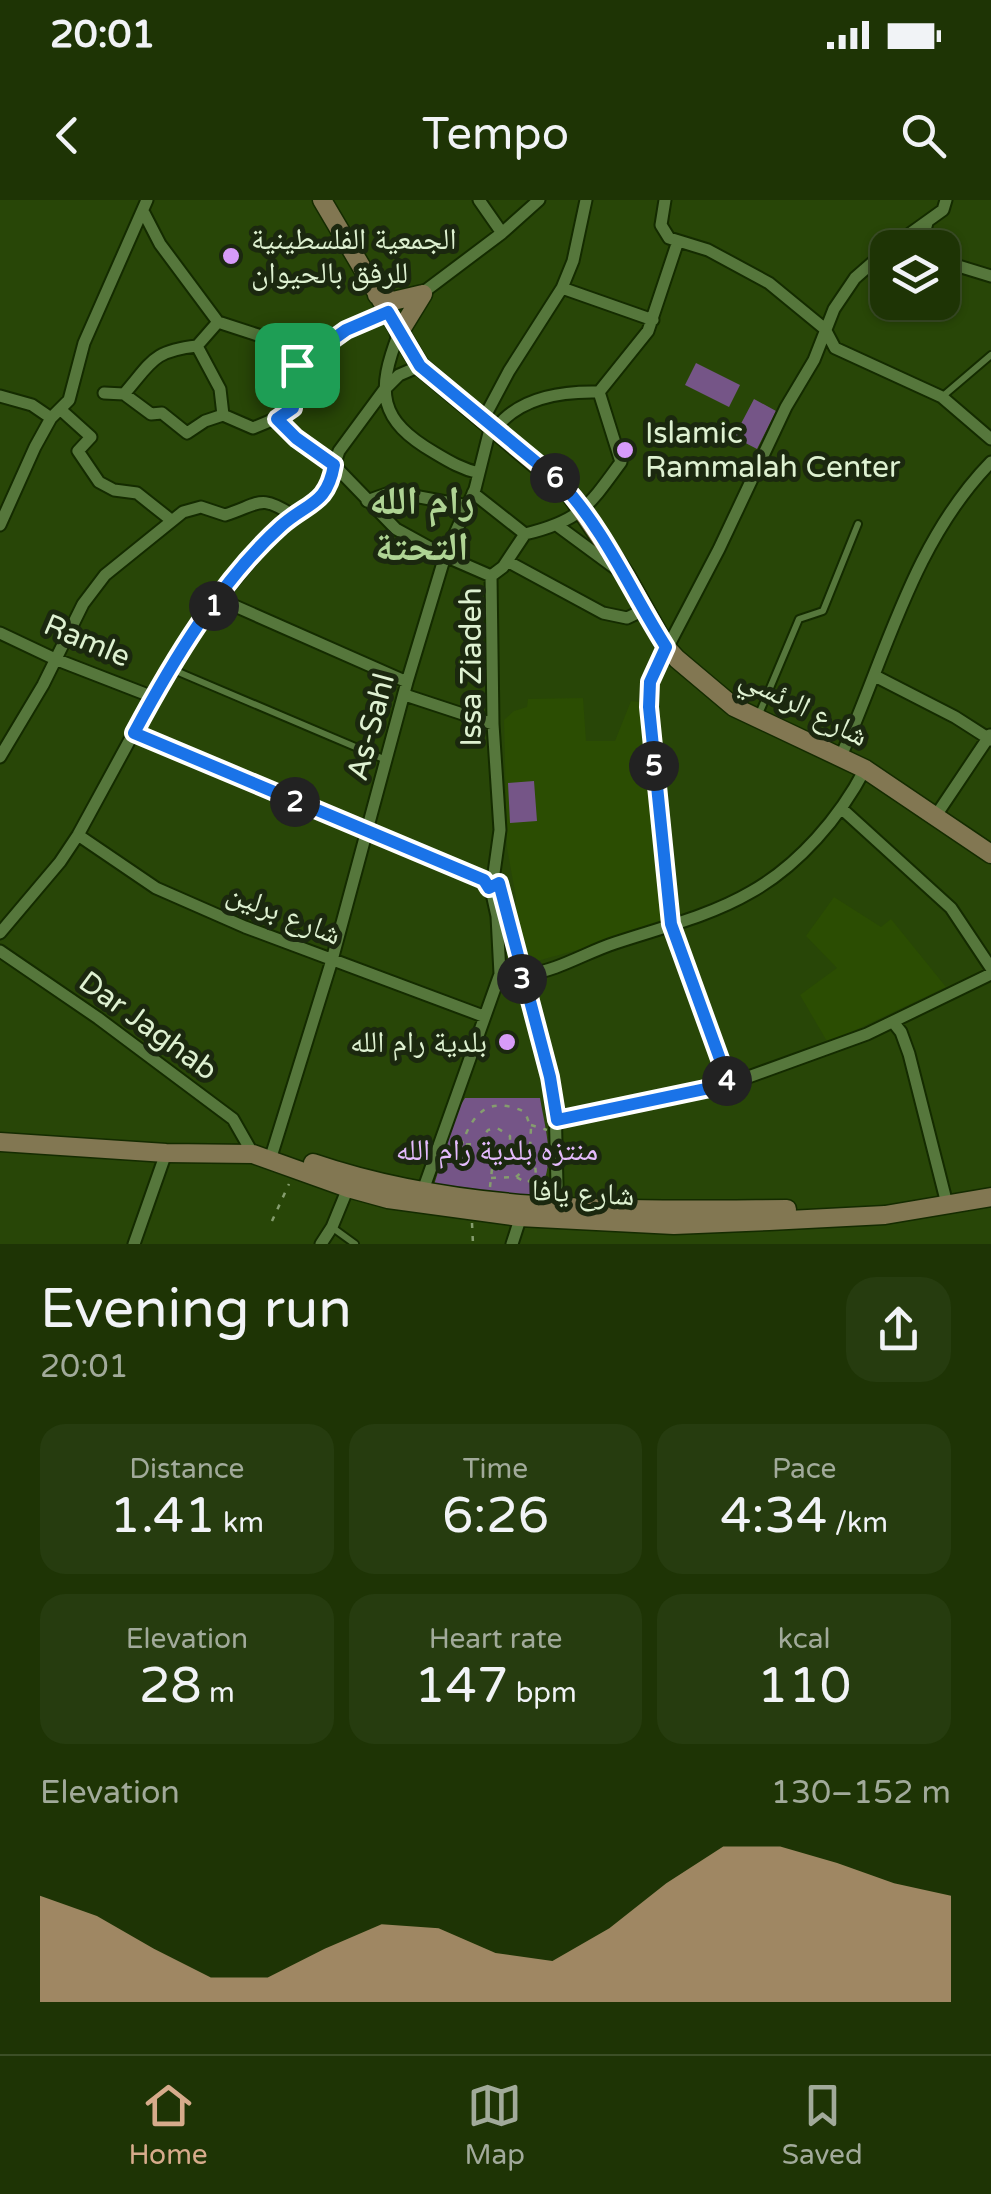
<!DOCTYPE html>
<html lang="en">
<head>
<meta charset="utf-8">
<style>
  :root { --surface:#1e3405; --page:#263c0f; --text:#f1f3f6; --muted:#a1aa9a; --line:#3c4f27; --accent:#d6ab8b }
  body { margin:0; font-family:"Varela Round","Noto Naskh Arabic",sans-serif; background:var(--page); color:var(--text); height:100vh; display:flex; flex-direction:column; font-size:38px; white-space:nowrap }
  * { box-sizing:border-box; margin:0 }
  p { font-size:32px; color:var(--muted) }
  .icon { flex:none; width:55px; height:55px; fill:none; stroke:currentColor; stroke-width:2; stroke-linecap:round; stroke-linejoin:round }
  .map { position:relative; height:1044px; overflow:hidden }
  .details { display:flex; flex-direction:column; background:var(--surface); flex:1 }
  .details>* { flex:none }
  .fabs { position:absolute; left:870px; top:30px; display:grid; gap:20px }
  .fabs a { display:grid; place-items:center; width:90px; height:90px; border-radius:20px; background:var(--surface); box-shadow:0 2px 8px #0004,0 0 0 2px var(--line); font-size:50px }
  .pin { position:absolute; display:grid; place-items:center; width:85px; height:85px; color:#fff; margin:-42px; border-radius:20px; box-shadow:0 5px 15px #0006 }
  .km { position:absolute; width:50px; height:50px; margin:-25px; border-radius:50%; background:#222; color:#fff; font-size:28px; line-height:50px; text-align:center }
  .round { display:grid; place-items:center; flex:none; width:105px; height:105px; border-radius:30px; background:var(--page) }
  .summary { display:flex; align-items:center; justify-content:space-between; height:170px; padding:0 40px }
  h1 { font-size:55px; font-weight:600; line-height:75px }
  .figures { display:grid; grid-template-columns:repeat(3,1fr); gap:15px; height:170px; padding:10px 40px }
  .figures div { display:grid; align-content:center; border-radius:25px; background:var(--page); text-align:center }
  .figures b { font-size:50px; font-weight:600 }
  .figures small { font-size:28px; font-weight:400 }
  .figures p { font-size:28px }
  .chart { height:280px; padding:20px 40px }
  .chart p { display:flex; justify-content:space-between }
  .chart svg { width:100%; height:180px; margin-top:10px; fill:var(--accent); opacity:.7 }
  .status { display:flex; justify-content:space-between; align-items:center; height:70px; padding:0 50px; background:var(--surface); direction:ltr }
  .status svg { height:28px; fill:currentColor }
  header { display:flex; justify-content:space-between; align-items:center; height:130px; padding:0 40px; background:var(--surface); font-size:45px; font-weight:600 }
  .tabs { display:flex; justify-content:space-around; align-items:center; height:140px; border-top:2px solid var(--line); background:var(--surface); font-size:28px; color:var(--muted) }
  .tabs a { display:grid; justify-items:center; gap:5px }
  .tabs .on { color:var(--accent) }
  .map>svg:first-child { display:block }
</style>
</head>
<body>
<div class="status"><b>20:01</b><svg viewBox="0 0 49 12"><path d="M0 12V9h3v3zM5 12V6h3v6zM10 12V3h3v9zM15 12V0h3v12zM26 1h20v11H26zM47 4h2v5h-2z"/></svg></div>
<header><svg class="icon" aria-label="back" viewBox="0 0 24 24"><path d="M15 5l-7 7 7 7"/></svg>Tempo<svg class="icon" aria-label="search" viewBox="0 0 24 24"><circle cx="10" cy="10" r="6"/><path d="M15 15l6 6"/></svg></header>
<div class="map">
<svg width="991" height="1044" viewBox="0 0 991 1044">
  <rect width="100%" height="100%" fill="#284607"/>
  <!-- built -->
  <path fill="#2b4d02" d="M 583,498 L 586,541 L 615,541 L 631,501 L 640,502 L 645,568 L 668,725 L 530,763 L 523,753 L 515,727 L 516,698 L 507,648 L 504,520 L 514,511 L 527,507 L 528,499 Z
    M 834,697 L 881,727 L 891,719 L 946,787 L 828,843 L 800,795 L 837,768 L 806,736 Z"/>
  <!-- park -->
  <path fill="#755587" d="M 696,163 L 740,185 L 729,207 L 685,185 Z
    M 754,199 L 776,211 L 757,249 L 734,237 Z
    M 534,581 L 537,621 L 510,623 L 508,583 Z
    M 465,898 L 540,898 C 547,939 558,968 532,1003 L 432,991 L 458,909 Z"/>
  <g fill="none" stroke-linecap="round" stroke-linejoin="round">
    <!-- service casing -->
    <g stroke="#142b00" stroke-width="10">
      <path id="service" d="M 943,196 L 991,155
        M 169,468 L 386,560
        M 759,514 L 799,419 L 823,411 L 858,324
        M 333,1028 L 355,1044"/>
    </g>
    <!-- minor casing -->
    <g stroke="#142b00" stroke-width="15">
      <path id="minor" d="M 479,0 L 502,33
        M 665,0 L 661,25 L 669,38 L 708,50 L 769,83 L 825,129 L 835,148 L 942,197 L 991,239
        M 144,13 L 160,44 L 218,122 L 258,135 L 297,165
        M 890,48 L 943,10 L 946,0
        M 924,48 L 922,40 L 927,23
        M 942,61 L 991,76
        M 562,88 L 653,120
        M 417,97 L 502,33 L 539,0
        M 399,133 C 376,192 378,220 435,253 C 450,262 462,269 479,273
        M 197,146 L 220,189 L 223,215 L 253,228 L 289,213 L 294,200 L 297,165 L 303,160 L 346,130 L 392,110
        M 104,193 L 124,194 L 151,214 L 162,213 L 187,233 L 205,221 L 223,215
        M 124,194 C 152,162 152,151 197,146 L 218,122
        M 0,196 L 32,205 L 51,218
        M 61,210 L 91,237 L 78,251 L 99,282 L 114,290 L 137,293 L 171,320
        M 484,218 L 509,171 L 562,88 L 573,61 L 586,0
        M 277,219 L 296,238 L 334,265 L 396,329 L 445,356 L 491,376
        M 496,228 C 520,197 561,191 599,192
        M 473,293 L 525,334
        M 367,301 L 392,292 L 468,306
        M 0,325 L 35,247 L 51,218 L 69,200 L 84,143 L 147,0
        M 558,326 L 615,368
        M 507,361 L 603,413 L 627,418 L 644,410
        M 219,399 L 407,482
        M 0,433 L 55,459 L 153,497
        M 875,476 L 955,517 L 991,540
        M 405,495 L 493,524
        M 134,533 L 484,680
        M 841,556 C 886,456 912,343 991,262
        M 0,557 L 43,485 L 83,404 L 105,375 L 183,312 L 201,307 L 225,315 C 260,304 259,293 294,316
        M 841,608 L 951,708 L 991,768
        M 937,614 L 990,535
        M 78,635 L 156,688 L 245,727 L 483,816
        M 494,673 L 500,630 L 493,524 L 491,376 L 503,367 L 525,334 C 580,321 589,306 621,262 L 599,192 L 648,131 L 678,41
        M 499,683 L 555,900 L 557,986 L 538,1007
        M 491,689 L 497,716 L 500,774
        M 0,733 L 60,662 L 78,635 L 169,468 L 219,399 L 271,336 L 324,295 L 339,251 L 384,190 L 399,175 L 420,166
        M 0,751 L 98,818 L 233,919 L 253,954
        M 893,822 L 901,832 L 909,854 L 947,1004
        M 729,884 L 671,725 L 651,530 L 650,481 L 719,349 L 786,207 L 814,160 L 834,109 L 855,78 L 888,49
        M 557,921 L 729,884 L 867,834 L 991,774
        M 270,960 L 332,760 L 407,482 L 445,356 L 475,289 L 491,225
        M 421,996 L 500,774 L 506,770 C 515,770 519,775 528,774 C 557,771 587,752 615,743 C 660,728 710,716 751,692 C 799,665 840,617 865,569
        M 134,1044 L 166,953
        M 321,1044 L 332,1027 L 348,988
        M 512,1044 L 521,1016"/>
    </g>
    <!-- secondary casing -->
    <g stroke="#142b00" stroke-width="21">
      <path id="secondary" d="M 322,0 L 420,166 L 569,292 L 626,376 L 666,447 L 677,459 L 734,507 L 865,569 L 991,654
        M 377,95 L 393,101 L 423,94
        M 399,133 L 423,94
        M 0,942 L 166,953 L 253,954 L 348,988 L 388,999 L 519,1017 L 674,1025 L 769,1021 L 885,1015 L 991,997
        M 313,963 C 465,1015 629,1010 787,1009"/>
    </g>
    <!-- path -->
    <path stroke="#859d6e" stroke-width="2.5" stroke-dasharray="5 8" stroke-linecap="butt" d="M 531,925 L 547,930
      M 453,945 L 477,944 L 488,930 L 497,928 L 510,936 L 510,951 L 503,957 L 488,956 L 482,949 L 481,938
      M 461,946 C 473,913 488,895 525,912 L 531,928 L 529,968
      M 491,978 L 516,977 L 527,983 L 536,975 L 535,965 L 527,967 L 516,977
      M 490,987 L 493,960
      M 272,1021 L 289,984
      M 472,1023 L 473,1044"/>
    <!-- service -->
    <use href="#service" stroke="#56773c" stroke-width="6"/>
    <!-- minor -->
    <use href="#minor" stroke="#56773c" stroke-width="11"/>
    <!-- secondary -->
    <use href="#secondary" stroke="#827752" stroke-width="18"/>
  </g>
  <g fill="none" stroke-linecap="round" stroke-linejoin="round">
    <!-- route casing -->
    <g stroke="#fff" stroke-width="20">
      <path id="route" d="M 388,112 L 420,166 L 560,282 C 605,330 631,392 666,447 L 650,482 L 649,507 L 671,724 L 729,884 L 557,920 L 550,877 L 499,683 L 489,688 L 484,680 L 134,533 C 172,462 221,380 281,326 C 308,302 327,305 334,265 L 296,238 L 277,219 L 293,208 L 297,165 L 346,130 Z"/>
    </g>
    <!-- route -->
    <use href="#route" stroke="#1a73e8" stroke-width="12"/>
  </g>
  <!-- markers -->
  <g fill="#d79bf9" stroke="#1b280f" stroke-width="4">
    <circle cx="231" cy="56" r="10"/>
    <circle cx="625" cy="250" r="10"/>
    <circle cx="507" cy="842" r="10"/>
  </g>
  <g text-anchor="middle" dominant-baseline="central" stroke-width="10" stroke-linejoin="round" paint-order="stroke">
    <!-- poi labels -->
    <g font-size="30" fill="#def1d1" stroke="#1b280f" text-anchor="start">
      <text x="251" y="39">الجمعية الفلسطينية<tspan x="251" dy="34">للرفق بالحيوان</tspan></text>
      <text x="645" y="233">Islamic<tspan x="645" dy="34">Rammalah Center</tspan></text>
      <text x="487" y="842" text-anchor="end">بلدية رام الله</text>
    </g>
    <!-- street labels -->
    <g font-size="30" fill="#def1d1" stroke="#1b280f">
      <text transform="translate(87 441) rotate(23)">Ramle</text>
      <text transform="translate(471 467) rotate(-90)">Issa Ziadeh</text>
      <text transform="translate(804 507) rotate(27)">شارع الرئسي</text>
      <text transform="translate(371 527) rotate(-75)">As-Sahl</text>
      <text transform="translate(284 714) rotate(22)">شارع برلين</text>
      <text transform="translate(148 826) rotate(36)">Dar Jaghab</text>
      <text transform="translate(583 993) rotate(3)">شارع يافا</text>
    </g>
    <!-- park labels -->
    <g font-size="30" fill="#e5bcfe" stroke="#1b280f">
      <text x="497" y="950">منتزه بلدية رام الله</text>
    </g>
    <!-- district labels -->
    <g font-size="40" font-weight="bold" fill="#afd494" stroke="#1b280f">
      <text x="422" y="301">رام الله<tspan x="422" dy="46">التحتة</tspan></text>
    </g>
  </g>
</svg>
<div class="fabs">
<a><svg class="icon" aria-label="layers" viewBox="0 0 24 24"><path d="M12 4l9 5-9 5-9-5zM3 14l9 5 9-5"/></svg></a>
</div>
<div class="pin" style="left:297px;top:165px;background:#1e9e55"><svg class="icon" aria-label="arrive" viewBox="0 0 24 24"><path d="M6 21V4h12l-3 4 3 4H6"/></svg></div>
<b class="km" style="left:214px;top:406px">1</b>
<b class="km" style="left:295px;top:602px">2</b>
<b class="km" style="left:522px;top:779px">3</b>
<b class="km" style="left:727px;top:881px">4</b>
<b class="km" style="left:654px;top:566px">5</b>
<b class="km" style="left:555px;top:278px">6</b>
</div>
<section class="details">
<div class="summary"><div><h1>Evening run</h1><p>20:01</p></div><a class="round"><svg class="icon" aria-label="share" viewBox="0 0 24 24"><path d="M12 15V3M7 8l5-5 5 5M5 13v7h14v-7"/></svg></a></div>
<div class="figures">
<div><p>Distance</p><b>1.41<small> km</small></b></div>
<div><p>Time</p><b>6:26</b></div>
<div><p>Pace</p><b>4:34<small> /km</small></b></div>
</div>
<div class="figures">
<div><p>Elevation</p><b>28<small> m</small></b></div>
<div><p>Heart rate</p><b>147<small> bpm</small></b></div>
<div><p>kcal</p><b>110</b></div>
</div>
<div class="chart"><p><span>Elevation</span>130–152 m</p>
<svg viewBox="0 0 160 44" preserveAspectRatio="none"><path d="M0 44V18L10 23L20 31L30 38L40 38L50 31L60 25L70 26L80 32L90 34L100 26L110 15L120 6L130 6L140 10L150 15L160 18V44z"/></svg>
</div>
</section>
<nav class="tabs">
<a class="on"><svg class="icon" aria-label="home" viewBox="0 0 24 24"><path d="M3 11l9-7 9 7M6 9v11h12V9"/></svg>Home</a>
<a><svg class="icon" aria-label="map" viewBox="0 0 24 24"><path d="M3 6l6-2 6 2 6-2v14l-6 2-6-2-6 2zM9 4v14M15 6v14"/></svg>Map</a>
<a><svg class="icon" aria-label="saved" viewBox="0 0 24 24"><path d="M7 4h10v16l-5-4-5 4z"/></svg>Saved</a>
</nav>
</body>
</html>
